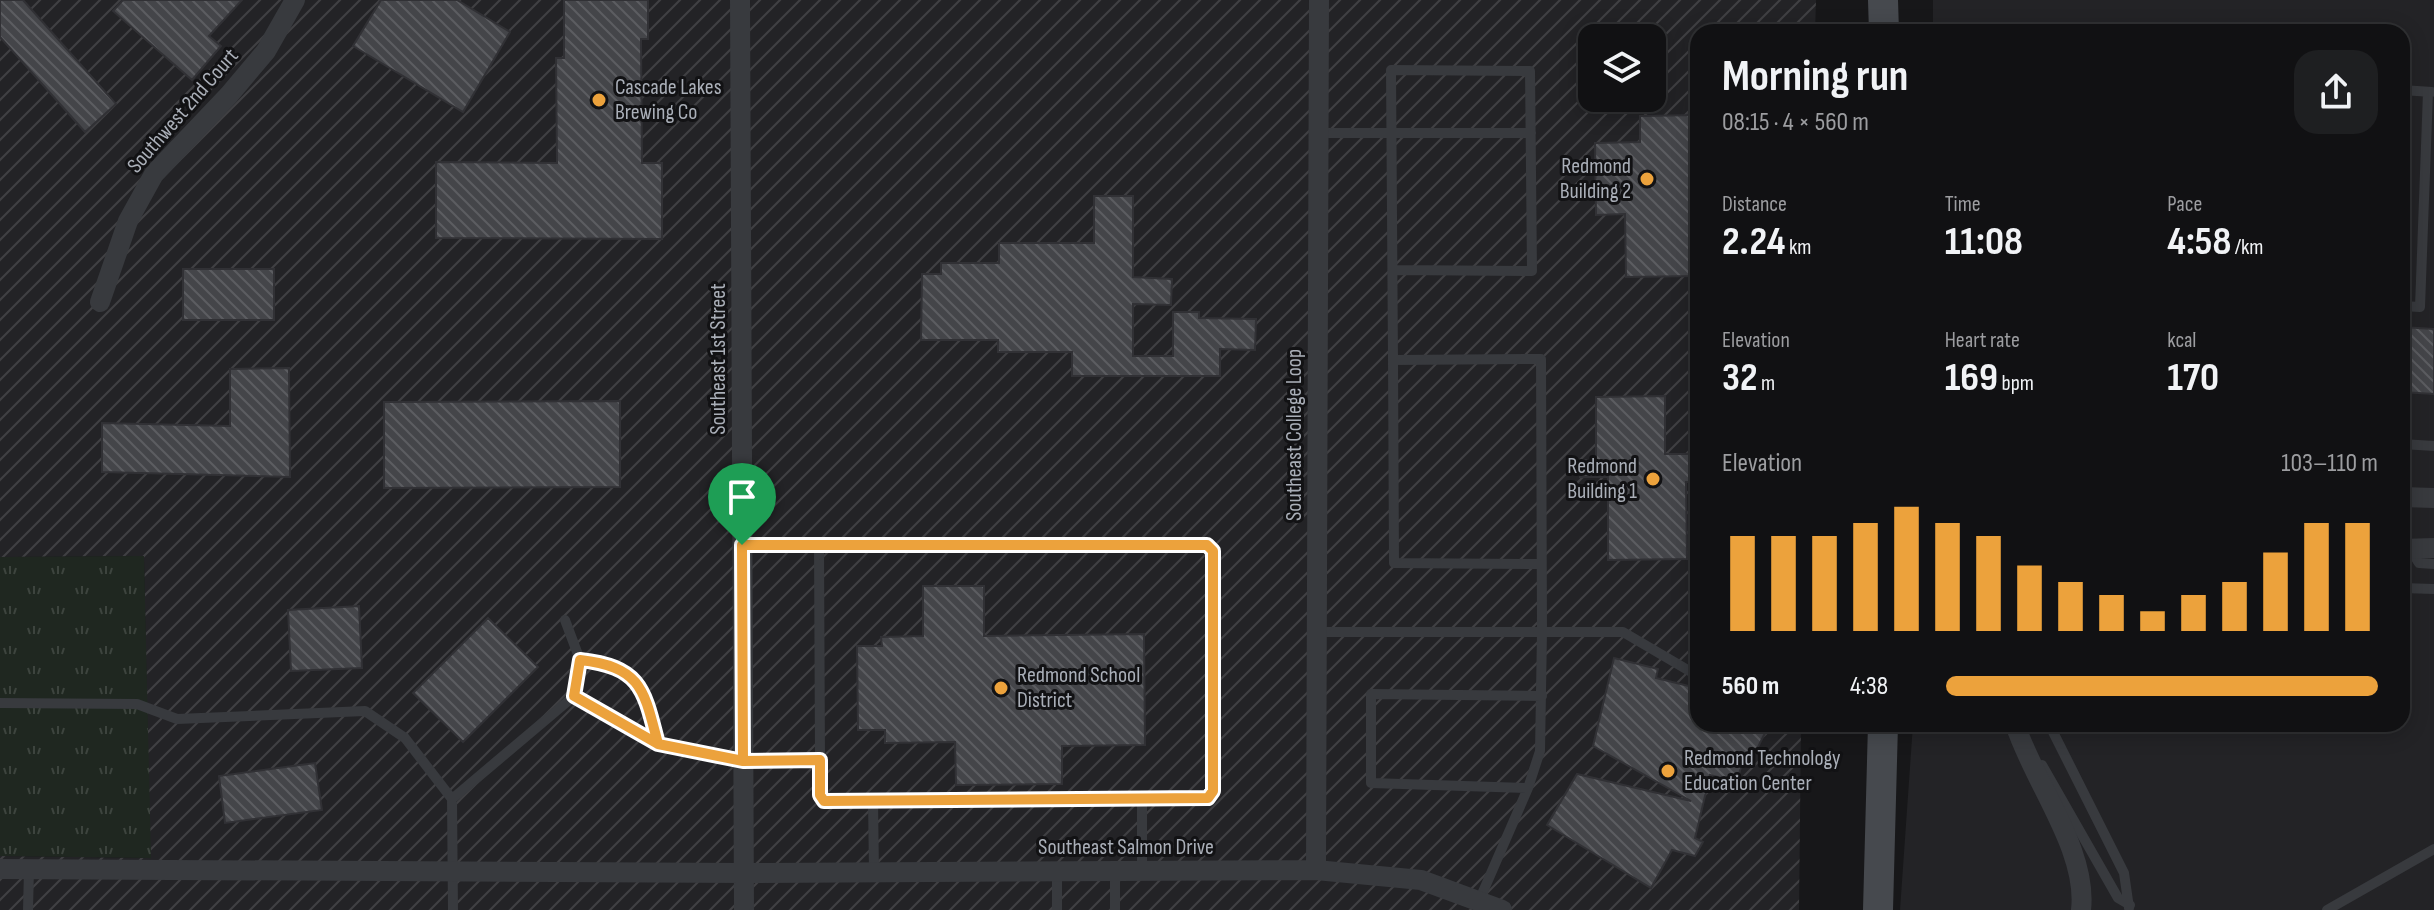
<!DOCTYPE html>
<html lang="en">
<head>
<meta charset="utf-8">
<style>
  :root { --surface:#111113; --page:#1e1f21; --text:#f1f3f6; --muted:#9c9da0; --line:#303133; --accent:#eca23c }
  body { margin:0; font-family:"Sofia Sans Condensed",sans-serif; background:var(--page); color:var(--text); height:100vh; display:flex; flex-direction:column; font-size:30px; white-space:nowrap }
  * { box-sizing:border-box; margin:0 }
  p { font-size:26px; color:var(--muted) }
  .icon { flex:none; width:44px; height:44px; fill:none; stroke:currentColor; stroke-width:2; stroke-linecap:round; stroke-linejoin:round }
  .map { position:relative; flex:1; overflow:hidden }
  .drawer { position:absolute; left:1690px; top:24px; width:720px; height:708px; display:flex; flex-direction:column; background:var(--surface); border-radius:24px; box-shadow:0 4px 20px #0003,0 0 0 2px var(--line) }
  .drawer>* { flex:none }
  .tools { position:absolute; left:1578px; top:24px; display:grid; gap:16px }
  .tools a { display:grid; place-items:center; width:88px; height:88px; border-radius:16px; background:var(--surface); box-shadow:0 4px 20px #0003,0 0 0 2px var(--line); font-size:40px }
  .pin { position:absolute; display:grid; place-items:center; width:68px; height:68px; color:#fff; margin:-82px -34px; border-radius:50% 50% 50% 0; rotate:-45deg; box-shadow:0 0 8px #0007 }
  .pin .icon { rotate:45deg }
  .round { display:grid; place-items:center; flex:none; width:84px; height:84px; border-radius:24px; background:var(--page) }
  .head { display:flex; align-items:center; justify-content:space-between; height:136px; padding:0 32px }
  h1 { font-size:44px; font-weight:700; line-height:60px }
  .metrics { display:grid; grid-template-columns:repeat(3,1fr); gap:12px; height:136px; padding:8px 32px }
  .metrics div { display:grid; align-content:center }
  .metrics b { font-size:40px; font-weight:700 }
  .metrics small { font-size:22px; font-weight:400 }
  .metrics p { font-size:22px }
  .chart { height:224px; padding:16px 32px }
  .chart p { display:flex; justify-content:space-between }
  .chart svg { width:100%; height:144px; margin-top:8px; stroke:var(--accent); stroke-width:6 }
  ul { padding:0 32px; list-style:none; font-size:26px }
  li { display:grid; grid-template-columns:128px 96px 1fr; align-items:center; height:60px }
  li i { height:20px; border-radius:10px; background:var(--accent) }
  .map>svg:first-child { display:block }
</style>
</head>
<body>
<div class="map">
<svg width="2434" height="910" viewBox="0 0 2434 910">
  <defs>
    <pattern id="industrial-furrows" width="10" height="10" patternUnits="userSpaceOnUse" patternTransform="scale(2)"><rect width="10" height="10" fill="#232326"/><path d="M-1 1l2-2M0 10L10 0M9 11l2-2" fill="none" stroke="#404043"/></pattern>
    <pattern id="grass-tufts" width="24" height="20" patternUnits="userSpaceOnUse" patternTransform="scale(2)"><rect width="24" height="20" fill="#1f2720"/><path d="M3 7l-1-3M5 7V3M7 7l1-3M15 17l-1-3M17 17v-4M19 17l1-3" fill="none" stroke="#3d443e"/></pattern>
    <pattern id="building-back-hatch" width="6" height="6" patternUnits="userSpaceOnUse" patternTransform="scale(2)"><rect width="6" height="6" fill="#444549"/><path d="M-1 5l2 2M0 0l6 6M5-1l2 2" fill="none" stroke="#5c5d61"/></pattern>
  </defs>
  <rect width="100%" height="100%" fill="#171719"/>
  <!-- built -->
  <path fill="#232326" d="M 1933,0 L 2434,0 L 2434,910 L 1900,910 L 1913,724 L 2402,724 L 2402,32 L 1933,32 Z"/>
  <!-- industrial -->
  <path fill="url(#industrial-furrows)" fill-rule="evenodd" d="M 0,0 L 1816,0 L 1815,32 L 1698,32 L 1698,724 L 1801,724 L 1799,910 L 0,910 L 0,856 L 150,858 L 144,556 L 0,557 ZM 1592,38 L 1652,38 L 1652,98 L 1592,98 Z"/>
  <!-- grass -->
  <path fill="url(#grass-tufts)" d="M 144,556 L 151,858 L 0,856 L 0,557 Z"/>
  <!-- building -->
  <path fill="url(#building-back-hatch)" stroke="#313135" stroke-width="2" d="M 0,0 L 23,0 L 116,104 L 85,132 L 0,37 Z
    M 123,0 L 242,0 L 209,36 L 221,46 L 192,80 L 113,11 Z
    M 381,0 L 457,0 L 510,32 L 463,112 L 353,46 Z
    M 564,0 L 648,0 L 648,39 L 641,39 L 642,163 L 662,163 L 662,239 L 436,238 L 436,162 L 557,163 L 556,58 L 564,58 Z
    M 1698,115 L 1698,276 L 1626,277 L 1625,214 L 1596,215 L 1595,143 L 1640,142 L 1640,116 Z
    M 1094,196 L 1133,196 L 1133,277 L 1172,279 L 1171,305 L 1133,304 L 1133,356 L 1173,356 L 1173,312 L 1199,312 L 1199,318 L 1256,319 L 1255,350 L 1220,349 L 1220,376 L 1072,376 L 1072,352 L 998,352 L 998,340 L 921,340 L 922,274 L 941,274 L 941,263 L 999,263 L 999,243 L 1094,243 Z
    M 183,269 L 274,269 L 274,320 L 183,320 Z
    M 2402,327 L 2434,329 L 2434,394 L 2402,392 Z
    M 289,368 L 290,477 L 102,472 L 102,423 L 230,426 L 230,369 Z
    M 1665,396 L 1665,454 L 1698,454 L 1698,482 L 1686,482 L 1687,559 L 1608,560 L 1608,477 L 1580,477 L 1580,460 L 1596,460 L 1596,397 Z
    M 620,401 L 620,487 L 384,488 L 384,402 Z
    M 923,586 L 984,586 L 984,636 L 1144,634 L 1145,745 L 1062,746 L 1062,784 L 956,785 L 955,742 L 885,743 L 885,730 L 858,730 L 857,646 L 882,646 L 881,637 L 923,636 Z
    M 359,606 L 362,668 L 291,671 L 288,610 Z
    M 488,618 L 538,667 L 463,742 L 413,693 Z
    M 1614,658 L 1658,669 L 1656,678 L 1697,688 L 1695,699 L 1698,700 L 1698,724 L 1738,724 L 1766,731 L 1750,763 L 1741,767 L 1737,782 L 1710,775 L 1695,838 L 1703,842 L 1695,856 L 1672,850 L 1651,888 L 1547,825 L 1577,774 L 1691,801 L 1593,746 Z
    M 315,763 L 322,810 L 225,823 L 219,776 Z"/>
  <g fill="none" stroke-linecap="round" stroke-linejoin="round">
    <!-- service -->
    <path stroke="#383a3e" stroke-width="10" d="M 2402,90 L 2432,92
      M 1319,133 L 1531,133
      M 1393,270 L 1532,271 L 1530,71 L 1391,70 L 1393,360 L 1541,359 L 1542,632 L 1623,632 L 1698,676
      M 2402,306 L 2420,307 L 2428,92
      M 1393,360 L 1394,563 L 1541,564
      M 2402,444 L 2434,446
      M 742,545 L 819,545 L 820,760
      M 819,545 L 1207,545 L 1213,551 L 1213,791 L 1208,798 L 1142,799
      M 2410,549 L 2419,563 L 2434,564
      M 2402,588 L 2434,589
      M 565,620 L 580,660 L 574,696
      M 1317,632 L 1542,632 L 1540,751 L 1528,788 L 1479,901
      M 580,660 C 642,667 644,690 658,744
      M 0,703 L 137,704 L 177,719 L 365,711 L 405,738 L 452,799 L 453,910
      M 2049,724 L 2124,873 L 2129,908
      M 2042,765 L 2118,898 L 2130,905
      M 1528,788 L 1371,783 L 1371,694 L 1542,696
      M 452,799 L 574,696 L 658,744 L 743,761 L 820,760 L 820,795 L 824,801 L 1142,799 L 1142,871
      M 873,800 L 874,873
      M 1115,871 L 1115,910
      M 1057,872 L 1057,910
      M 28,910 L 29,869
      M 2327,910 L 2434,849"/>
    <!-- minor -->
    <path stroke="#383a3e" stroke-width="20" d="M 740,0 L 744,910
      M 100,302 L 128,221 L 154,174 L 229,95 L 266,51 L 295,0
      M 2402,497 L 2434,498
      M 2402,549 L 2434,548
      M 2015,724 C 2034,783 2088,850 2081,910
      M 0,869 L 743,873 L 1316,870 L 1421,880 L 1502,910
      M 1316,870 L 1319,0"/>
    <!-- secondary -->
    <path stroke="#46494e" stroke-width="30" d="M 1883,0 L 1884,32
      M 1878,910 L 1883,724"/>
  </g>
  <g fill="none" stroke-linecap="round" stroke-linejoin="round">
    <!-- route casing -->
    <g stroke="#fff" stroke-width="16">
      <path id="route" d="M 742,545 L 743,761 L 658,744 L 574,696 L 580,660 C 642,667 644,690 658,744 L 743,761 L 820,760 L 820,795 L 824,801 L 1208,798 L 1213,791 L 1213,551 L 1207,545 L 742,545"/>
    </g>
    <!-- route -->
    <use href="#route" stroke="#eca23c" stroke-width="10"/>
  </g>
  <!-- markers -->
  <g fill="#eca23c" stroke="#121214" stroke-width="3">
    <circle cx="599" cy="100" r="8"/>
    <circle cx="1647" cy="179" r="8"/>
    <circle cx="1653" cy="479" r="8"/>
    <circle cx="1001" cy="688" r="8"/>
    <circle cx="1668" cy="771" r="8"/>
  </g>
  <g text-anchor="middle" dominant-baseline="central" stroke-width="6" stroke-linejoin="round" paint-order="stroke">
    <!-- poi labels -->
    <g font-size="22" fill="#aaafb8" stroke="#121214" text-anchor="start">
      <text x="615" y="87">Cascade Lakes<tspan x="615" dy="25">Brewing Co</tspan></text>
      <text x="1631" y="166" text-anchor="end">Redmond<tspan x="1631" dy="25">Building 2</tspan></text>
      <text x="1637" y="466" text-anchor="end">Redmond<tspan x="1637" dy="25">Building 1</tspan></text>
      <text x="1017" y="675">Redmond School<tspan x="1017" dy="25">District</tspan></text>
      <text x="1684" y="758">Redmond Technology<tspan x="1684" dy="25">Education Center</tspan></text>
    </g>
    <!-- street labels -->
    <g font-size="22" fill="#aaafb8" stroke="#121214">
      <text transform="translate(183 111) rotate(-49)">Southwest 2nd Court</text>
      <text transform="translate(718 359) rotate(-90)">Southeast 1st Street</text>
      <text transform="translate(1294 435) rotate(-90)">Southeast College Loop</text>
      <text x="1126" y="847">Southeast Salmon Drive</text>
    </g>
  </g>
</svg>
<div class="tools">
<a><svg class="icon" aria-label="layers" viewBox="0 0 24 24"><path d="M12 4l9 5-9 5-9-5zM3 14l9 5 9-5"/></svg></a>
</div>
<div class="pin" style="left:742px;top:545px;background:#1e9e55"><svg class="icon" aria-label="arrive" viewBox="0 0 24 24"><path d="M6 21V4h12l-3 4 3 4H6"/></svg></div>
<section class="drawer">
<div class="head"><div><h1>Morning run</h1><p>08:15 · 4 × 560 m</p></div><a class="round"><svg class="icon" aria-label="share" viewBox="0 0 24 24"><path d="M12 15V3M7 8l5-5 5 5M5 13v7h14v-7"/></svg></a></div>
<div class="metrics">
<div><p>Distance</p><b>2.24<small> km</small></b></div>
<div><p>Time</p><b>11:08</b></div>
<div><p>Pace</p><b>4:58<small> /km</small></b></div>
</div>
<div class="metrics">
<div><p>Elevation</p><b>32<small> m</small></b></div>
<div><p>Heart rate</p><b>169<small> bpm</small></b></div>
<div><p>kcal</p><b>170</b></div>
</div>
<div class="chart"><p><span>Elevation</span>103–110 m</p>
<svg viewBox="0 0 160 44" preserveAspectRatio="none"><path d="M5 44V15M15 44V15M25 44V15M35 44V11M45 44V6M55 44V11M65 44V15M75 44V24M85 44V29M95 44V33M105 44V38M115 44V33M125 44V29M135 44V20M145 44V11M155 44V11"/></svg>
</div>
<ul>
<li><b>560 m</b>4:38<i style="width:100%"></i></li>
</ul>
</section>
</div>
</body>
</html>
